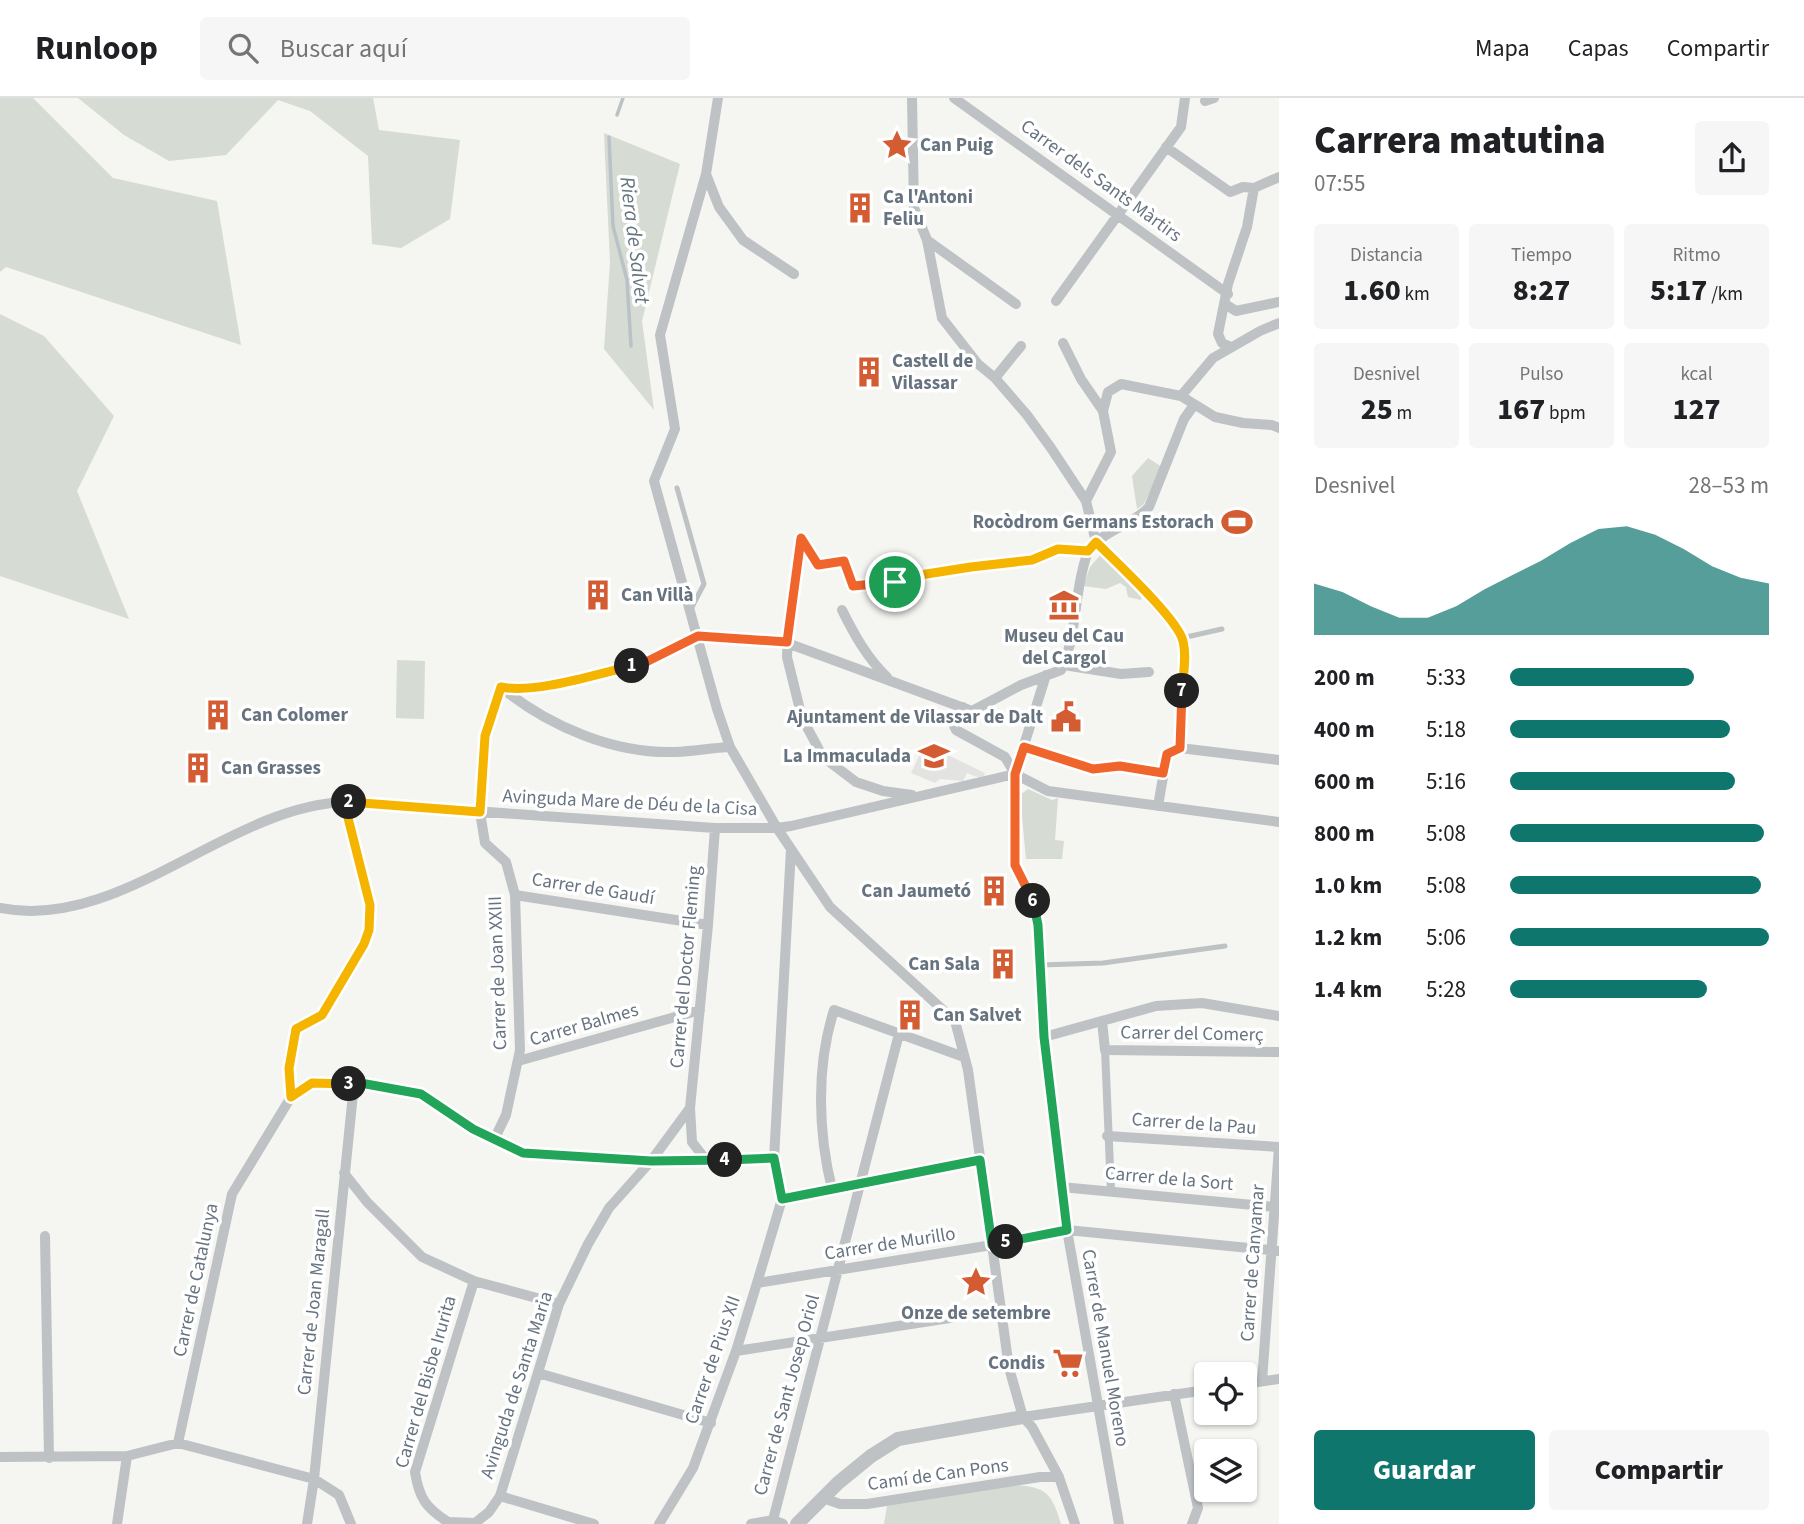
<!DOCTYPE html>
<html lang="es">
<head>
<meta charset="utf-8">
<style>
  :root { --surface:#fff; --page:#f6f6f6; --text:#202124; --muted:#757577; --line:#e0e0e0; --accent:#0f766e }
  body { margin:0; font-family:"Source Sans 3",sans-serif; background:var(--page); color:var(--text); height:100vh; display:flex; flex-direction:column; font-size:26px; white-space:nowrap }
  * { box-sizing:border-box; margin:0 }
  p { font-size:23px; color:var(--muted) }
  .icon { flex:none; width:38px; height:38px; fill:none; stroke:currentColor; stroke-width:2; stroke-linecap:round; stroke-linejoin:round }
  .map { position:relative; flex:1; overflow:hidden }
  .drawer { display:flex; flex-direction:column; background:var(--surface); width:525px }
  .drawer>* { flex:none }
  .tools { position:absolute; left:1194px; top:1264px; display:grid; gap:14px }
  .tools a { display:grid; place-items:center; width:63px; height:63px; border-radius:7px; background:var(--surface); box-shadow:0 2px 5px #0004; font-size:35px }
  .pin { position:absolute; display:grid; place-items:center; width:60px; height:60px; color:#fff; margin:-30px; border:4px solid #fff; border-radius:50%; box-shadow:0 2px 7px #0007 }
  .km { position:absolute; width:35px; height:35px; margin:-18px; border-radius:50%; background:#222; color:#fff; font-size:19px; line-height:35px; text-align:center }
  .round { display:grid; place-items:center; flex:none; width:74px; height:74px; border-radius:7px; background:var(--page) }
  .headline { display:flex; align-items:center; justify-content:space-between; height:119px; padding:0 35px }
  h1 { font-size:38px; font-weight:800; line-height:52px }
  .figures { display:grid; grid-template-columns:repeat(3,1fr); gap:10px; height:119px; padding:7px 35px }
  .figures div { display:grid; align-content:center; border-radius:7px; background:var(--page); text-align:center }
  .figures b { font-size:30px; font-weight:800 }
  .figures small { font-size:19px; font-weight:400 }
  .figures p { font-size:19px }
  .chart { height:196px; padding:14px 35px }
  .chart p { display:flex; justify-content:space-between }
  .chart svg { width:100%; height:126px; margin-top:7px; fill:var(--accent); opacity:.7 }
  .button { display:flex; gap:14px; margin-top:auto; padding:14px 35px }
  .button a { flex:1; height:80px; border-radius:7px; background:var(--accent); color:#fff; font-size:28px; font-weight:800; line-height:80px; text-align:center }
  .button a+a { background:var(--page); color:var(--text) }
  ul { padding:0 35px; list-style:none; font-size:23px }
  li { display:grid; grid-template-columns:112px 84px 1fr; align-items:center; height:52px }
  li i { height:18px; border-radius:9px; background:var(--accent) }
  header { display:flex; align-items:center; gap:42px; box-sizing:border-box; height:98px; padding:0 35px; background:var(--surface); border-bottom:2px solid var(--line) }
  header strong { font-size:33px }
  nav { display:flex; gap:38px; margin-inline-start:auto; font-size:24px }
  .search { width:490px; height:63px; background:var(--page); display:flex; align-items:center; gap:18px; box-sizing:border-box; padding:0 24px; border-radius:7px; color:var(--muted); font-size:26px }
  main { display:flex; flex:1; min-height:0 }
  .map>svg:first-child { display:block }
</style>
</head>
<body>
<header>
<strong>Runloop</strong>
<div class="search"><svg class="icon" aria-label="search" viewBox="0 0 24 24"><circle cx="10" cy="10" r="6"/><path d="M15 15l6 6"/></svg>Buscar aquí</div>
<nav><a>Mapa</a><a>Capas</a><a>Compartir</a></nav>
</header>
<main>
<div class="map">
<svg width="1279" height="1426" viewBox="0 0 1279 1426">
  <rect width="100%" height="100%" fill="#f5f5f2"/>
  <!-- built -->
  <path fill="#e3e4e2" d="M 925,646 L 985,675 L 983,681 L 967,675 L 963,683 L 940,681 L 935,685 L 911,675 Z"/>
  <!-- green -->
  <path fill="#d6dbd3" d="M 0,0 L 33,0 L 113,80 L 217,103 L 241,247 L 6,169 L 0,174 Z
    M 78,0 L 373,0 L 379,32 L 460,42 L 450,121 L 401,150 L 372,146 L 368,58 L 310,13 L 278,2 L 226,57 L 169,63 L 124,37 Z
    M 604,35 L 680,66 L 642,223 L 654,312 L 604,251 L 610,165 Z
    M 0,216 L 44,238 L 114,318 L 77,393 L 129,521 L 0,478 Z
    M 1148,360 L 1162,369 L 1144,406 L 1137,411 L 1132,378 Z
    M 1102,455 L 1142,496 L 1141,502 L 1128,499 L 1126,489 L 1120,485 L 1106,491 L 1083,488 L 1090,469 Z
    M 397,562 L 425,563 L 424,621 L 396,620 Z
    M 1028,691 L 1052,702 L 1058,700 L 1055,742 L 1064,743 L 1062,761 L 1026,761 L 1020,697 Z
    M 1012,1387 C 1046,1388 1052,1395 1061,1426 L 884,1426 L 887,1408 Z"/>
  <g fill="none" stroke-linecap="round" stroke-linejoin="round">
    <!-- stream -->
    <path stroke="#b9c2c7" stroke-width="3.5" d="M 617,17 L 623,0
      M 609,39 L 613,128 L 627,182 L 631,248"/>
    <!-- service -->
    <path stroke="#bec2c5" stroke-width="5" d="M 677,390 L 704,486 L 692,509
      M 1182,540 L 1222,531
      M 1040,867 L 1103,865 L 1225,848"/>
    <!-- pedestrian -->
    <path stroke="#bec2c5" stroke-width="8" d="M 1105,952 L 1111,1093"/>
    <!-- minor -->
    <path stroke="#bec2c5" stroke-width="10" d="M 718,0 L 706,76 L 660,237 L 675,331 L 654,383 L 717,611 L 730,649 L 777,730 L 830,809 L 955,923 L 968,972 L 1009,1270 L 1023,1319 L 1032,1329 L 1059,1379 L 1075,1426
      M 912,0 L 914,110 L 927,142 L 942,220 L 978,266 L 995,280 L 1027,317 L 1051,350 L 1086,403 L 1096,444
      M 954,0 L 1228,196
      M 1205,3 L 1214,0
      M 1166,49 L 1230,94 L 1243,89 L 1254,90 L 1279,79
      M 706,76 L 719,109 L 743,142 L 794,176
      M 927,142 L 1016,206
      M 1056,203 L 1181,29 L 1185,0
      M 1225,206 L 1236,213 L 1279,204
      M 1063,245 L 1081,281 L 1103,313 L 1111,354 L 1086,403
      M 1231,249 L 1222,245 L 1218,236 L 1228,186 L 1247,129 L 1254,90
      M 995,280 L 1021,248
      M 1181,298 L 1213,260 L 1260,233 L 1279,225
      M 1103,313 L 1108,294 L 1121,286 L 1181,298 L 1215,319 L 1243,325 L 1272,327 L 1279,330
      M 801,440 L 788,530 L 787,559 L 802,620 L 823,659 L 856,684 L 883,693 L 912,697
      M 801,440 L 818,467 L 844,462 L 853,488 L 895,484 L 971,469 L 1032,462 L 1058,451 L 1088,453
      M 1096,444 L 1126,474 L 1180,535 L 1185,555 L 1180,650
      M 842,512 C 854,536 867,560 887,579
      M 1064,567 L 1121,576 L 1149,574
      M 1046,577 L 1015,676 L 1015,767 L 1032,799 L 1038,827 L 1043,929 L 1067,1132 L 1119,1426
      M 501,589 L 514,592 L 564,583 L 644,565 L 698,538 L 779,542 L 972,613 L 1021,587 L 1061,572 C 1076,541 1074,504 1083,470 C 1085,463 1086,455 1091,450 C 1106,431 1133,427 1149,409 L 1184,321 L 1194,307
      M 503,591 C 551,629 614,656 676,654 C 694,653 712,650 730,649
      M 963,609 L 954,628 L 956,632 L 1005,659 L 1015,676
      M 1024,649 L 1093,672 L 1120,669 L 1163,675
      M 1015,676 L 1048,693 L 1279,724
      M 1158,708 L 1167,656 L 1180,650 L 1279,662
      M 515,797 L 708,827
      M 0,810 C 120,834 227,709 344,704 L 715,730 L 777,730 L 791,728 L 1015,676
      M 1102,923 L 1105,952 L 1279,954
      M 1044,939 L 1156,908 L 1202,905 L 1279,918
      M 518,963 L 700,912
      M 291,999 L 312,985 L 366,986 L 421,996 L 473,1031 L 522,1055 L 651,1063 L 774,1061
      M 690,1010 L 692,1044 L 706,1062
      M 1107,1038 L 1279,1049
      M 494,1042 L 506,1017 L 520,952 L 515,797 L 506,764 L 485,745 L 480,714 L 485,638 L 501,589
      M 344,1075 L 367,1104 L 422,1159 L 474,1183 L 559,1206
      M 1061,1089 L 1274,1109
      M 832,1091 C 818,1034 816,968 834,912 L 964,959
      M 782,1101 L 980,1062
      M 45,1138 L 49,1360
      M 757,1185 L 992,1147 L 1067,1132 L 1279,1153
      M 736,1253 L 1002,1212
      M 538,1275 L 711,1325
      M 1262,1283 L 1279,1049
      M 1244,1286 L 1279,1281
      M 1174,1296 L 1198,1410 L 1192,1426
      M 1023,1319 L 1206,1292
      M 178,1345 L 232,1096 L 291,999 L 289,970 L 296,931 L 322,917 L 364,846 L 369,832 L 370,807 L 344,704
      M 0,1359 L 127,1358 L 178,1345 L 314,1381 L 339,1397 L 351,1426
      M 500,1398 L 594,1426
      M 823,1400 L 840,1406 L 867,1406 L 1040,1379 L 1059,1379
      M 773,1422 L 899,936
      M 448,1424 C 426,1410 419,1400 415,1374 L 474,1183
      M 117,1426 L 127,1358
      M 307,1426 L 314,1381 L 354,986
      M 447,1426 L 448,1424 L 475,1425 L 489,1414 L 500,1398 L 559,1206 L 588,1146 L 609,1110 L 651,1063 L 690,1010 L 708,827 L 715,730
      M 659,1426 L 693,1370 L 736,1253 L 757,1185 L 782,1101 L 774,1061 L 791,751
      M 751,1426 L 773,1422 L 783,1426"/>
    <!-- tertiary -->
    <path stroke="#bec2c5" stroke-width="14" d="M 797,1426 L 838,1385 L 871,1358 L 898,1341 L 1023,1319"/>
  </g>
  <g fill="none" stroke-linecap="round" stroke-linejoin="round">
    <!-- split-1 casing -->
    <g stroke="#fff" stroke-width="14">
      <path id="split-1" d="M 632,568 L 644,565 L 698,538 L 787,544 L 801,440 L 818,467 L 844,463 L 853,488 L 895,484"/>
    </g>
    <!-- split-2 casing -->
    <g stroke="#fff" stroke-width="14">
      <path id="split-2" d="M 349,704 L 480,714 L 485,638 L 501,589 C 536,596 596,576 632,568"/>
    </g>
    <!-- split-3 casing -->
    <g stroke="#fff" stroke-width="14">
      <path id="split-3" d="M 349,704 L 344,704 L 370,807 L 369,832 L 364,846 L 322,917 L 296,931 L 289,970 L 291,999 L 312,985 L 349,986"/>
    </g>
    <!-- split-4 casing -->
    <g stroke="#fff" stroke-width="14">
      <path id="split-4" d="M 349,986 L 366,986 L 421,996 L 473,1031 L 523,1055 L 651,1063 L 725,1062"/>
    </g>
    <!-- split-5 casing -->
    <g stroke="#fff" stroke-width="14">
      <path id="split-5" d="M 725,1062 L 774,1060 L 782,1101 L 980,1062 L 992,1147 L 1006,1144"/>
    </g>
    <!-- split-6 casing -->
    <g stroke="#fff" stroke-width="14">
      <path id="split-6" d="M 1006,1144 L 1067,1132 L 1044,939 L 1038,827 L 1033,803"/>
    </g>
    <!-- split-7 casing -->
    <g stroke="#fff" stroke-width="14">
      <path id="split-7" d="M 1033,803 L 1015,767 L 1015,676 L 1024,649 L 1093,671 L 1120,668 L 1163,675 L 1167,656 L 1180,650 L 1182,593"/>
    </g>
    <!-- split-8 casing -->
    <g stroke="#fff" stroke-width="14">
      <path id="split-8" d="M 895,484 L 920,477 L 971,469 L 1032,462 L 1058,451 L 1088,453 L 1096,444 C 1114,462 1178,521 1183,543 C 1187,559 1183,577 1182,593"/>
    </g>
    <!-- split-1 -->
    <use href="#split-1" stroke="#f0652b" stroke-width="9"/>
    <!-- split-2 -->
    <use href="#split-2" stroke="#f5b400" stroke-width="9"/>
    <!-- split-3 -->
    <use href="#split-3" stroke="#f5b400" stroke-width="9"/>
    <!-- split-4 -->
    <use href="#split-4" stroke="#22a559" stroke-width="9"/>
    <!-- split-5 -->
    <use href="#split-5" stroke="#22a559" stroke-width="9"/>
    <!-- split-6 -->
    <use href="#split-6" stroke="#22a559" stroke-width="9"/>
    <!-- split-7 -->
    <use href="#split-7" stroke="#f0652b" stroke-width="9"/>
    <!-- split-8 -->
    <use href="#split-8" stroke="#f5b400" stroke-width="9"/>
  </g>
  <!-- icons -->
  <defs>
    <g id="sight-bare" transform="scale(2.415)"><path d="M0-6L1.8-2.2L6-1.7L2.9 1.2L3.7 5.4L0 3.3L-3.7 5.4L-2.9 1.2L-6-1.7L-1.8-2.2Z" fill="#d35c33" stroke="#fff" stroke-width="2.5" paint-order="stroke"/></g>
    <g id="building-bare" transform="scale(2.415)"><path d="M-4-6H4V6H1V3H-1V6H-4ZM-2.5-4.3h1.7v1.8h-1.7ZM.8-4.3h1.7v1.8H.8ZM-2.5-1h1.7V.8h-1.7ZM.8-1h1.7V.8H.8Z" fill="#d35c33" stroke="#fff" stroke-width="2.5" paint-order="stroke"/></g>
    <g id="stadium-bare" transform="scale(2.415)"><path d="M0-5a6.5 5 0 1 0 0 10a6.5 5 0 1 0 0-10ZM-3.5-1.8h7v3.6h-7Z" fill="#d35c33" stroke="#fff" stroke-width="2.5" paint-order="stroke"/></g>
    <g id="museum-bare" transform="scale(2.415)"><path d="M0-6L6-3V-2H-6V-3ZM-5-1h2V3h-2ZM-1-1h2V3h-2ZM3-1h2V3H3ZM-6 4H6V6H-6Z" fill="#d35c33" stroke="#fff" stroke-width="2.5" paint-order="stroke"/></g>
    <g id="civic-bare" transform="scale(2.415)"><path d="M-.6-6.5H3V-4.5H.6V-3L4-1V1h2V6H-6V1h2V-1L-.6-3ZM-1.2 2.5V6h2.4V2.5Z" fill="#d35c33" stroke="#fff" stroke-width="2.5" paint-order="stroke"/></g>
    <g id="school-bare" transform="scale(2.415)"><path d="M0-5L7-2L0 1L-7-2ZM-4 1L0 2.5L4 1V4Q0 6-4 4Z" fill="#d35c33" stroke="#fff" stroke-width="2.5" paint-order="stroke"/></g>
    <g id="supermarket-bare" transform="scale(2.415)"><path d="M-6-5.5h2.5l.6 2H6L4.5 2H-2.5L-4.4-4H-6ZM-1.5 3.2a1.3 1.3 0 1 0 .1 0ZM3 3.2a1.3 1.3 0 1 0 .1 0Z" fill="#d35c33" stroke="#fff" stroke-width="2.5" paint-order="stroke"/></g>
  </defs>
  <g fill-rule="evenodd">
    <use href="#sight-bare" x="897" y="47"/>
    <use href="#building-bare" x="860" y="110"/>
    <use href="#building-bare" x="869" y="274"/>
    <use href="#stadium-bare" x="1237" y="424"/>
    <use href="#building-bare" x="598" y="497"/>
    <use href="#museum-bare" x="1064" y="507"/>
    <use href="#building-bare" x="218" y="617"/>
    <use href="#civic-bare" x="1066" y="619"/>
    <use href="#school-bare" x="934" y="658"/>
    <use href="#building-bare" x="198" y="670"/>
    <use href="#building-bare" x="994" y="793"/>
    <use href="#building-bare" x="1003" y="866"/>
    <use href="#building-bare" x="910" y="917"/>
    <use href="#sight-bare" x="976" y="1184"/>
    <use href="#supermarket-bare" x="1068" y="1265"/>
  </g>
  <g text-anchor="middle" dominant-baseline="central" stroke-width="7" stroke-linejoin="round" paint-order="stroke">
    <!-- poi labels -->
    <g font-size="19" font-weight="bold" fill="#677480" stroke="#fff" text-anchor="start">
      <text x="920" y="47">Can Puig</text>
      <text x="883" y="99">Ca l'Antoni<tspan x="883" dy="22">Feliu</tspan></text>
      <text x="892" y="263">Castell de<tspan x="892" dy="22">Vilassar</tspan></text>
      <text x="1214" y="424" text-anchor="end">Rocòdrom Germans Estorach</text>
      <text x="621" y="497">Can Villà</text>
      <text x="1064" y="538" text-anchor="middle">Museu del Cau<tspan x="1064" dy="22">del Cargol</tspan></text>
      <text x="241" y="617">Can Colomer</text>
      <text x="1043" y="619" text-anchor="end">Ajuntament de Vilassar de Dalt</text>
      <text x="911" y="658" text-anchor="end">La Immaculada</text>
      <text x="221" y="670">Can Grasses</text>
      <text x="971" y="793" text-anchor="end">Can Jaumetó</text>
      <text x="980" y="866" text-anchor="end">Can Sala</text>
      <text x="933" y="917">Can Salvet</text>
      <text x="976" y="1215" text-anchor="middle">Onze de setembre</text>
      <text x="1045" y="1265" text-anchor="end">Condis</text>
    </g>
    <!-- street labels -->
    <g font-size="19" fill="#677480" stroke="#fff">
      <text transform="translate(1101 83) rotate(36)">Carrer dels Sants Màrtirs</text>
      <text transform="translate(630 705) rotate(3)">Avinguda Mare de Déu de la Cisa</text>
      <text transform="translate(593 791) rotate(9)">Carrer de Gaudí</text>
      <text transform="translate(686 869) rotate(-85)">Carrer del Doctor Fleming</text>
      <text transform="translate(498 875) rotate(-92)">Carrer de Joan XXIII</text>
      <text transform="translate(584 927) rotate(-16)">Carrer Balmes</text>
      <text transform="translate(1192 936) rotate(1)">Carrer del Comerç</text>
      <text transform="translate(1194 1026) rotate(4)">Carrer de la Pau</text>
      <text transform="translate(1169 1081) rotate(5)">Carrer de la Sort</text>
      <text transform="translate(890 1146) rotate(-9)">Carrer de Murillo</text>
      <text transform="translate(1253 1165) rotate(-86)">Carrer de Canyamar</text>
      <text transform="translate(196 1182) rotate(-78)">Carrer de Catalunya</text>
      <text transform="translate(314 1204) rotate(-84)">Carrer de Joan Maragall</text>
      <text transform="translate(1105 1250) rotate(80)">Carrer de Manuel Moreno</text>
      <text transform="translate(713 1262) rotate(-71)">Carrer de Pius XII</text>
      <text transform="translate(426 1284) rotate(-74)">Carrer del Bisbe Irurita</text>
      <text transform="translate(517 1287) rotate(-72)">Avinguda de Santa Maria</text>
      <text transform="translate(787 1297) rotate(-75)">Carrer de Sant Josep Oriol</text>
      <text transform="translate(938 1377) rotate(-8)">Camí de Can Pons</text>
    </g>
    <!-- water labels -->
    <g font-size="21" font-style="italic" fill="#63757d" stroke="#fff">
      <text transform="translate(635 142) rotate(83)">Riera de Salvet</text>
    </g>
  </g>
</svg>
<div class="tools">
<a><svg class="icon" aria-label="locate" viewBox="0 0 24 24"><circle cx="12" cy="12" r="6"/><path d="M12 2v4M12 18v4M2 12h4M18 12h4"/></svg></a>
<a><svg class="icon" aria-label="layers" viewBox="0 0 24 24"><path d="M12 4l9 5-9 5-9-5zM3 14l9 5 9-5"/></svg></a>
</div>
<div class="pin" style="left:895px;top:484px;background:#1e9e55"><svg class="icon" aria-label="arrive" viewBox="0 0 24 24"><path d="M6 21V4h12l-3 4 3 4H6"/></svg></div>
<b class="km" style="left:632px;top:568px">1</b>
<b class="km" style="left:349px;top:704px">2</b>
<b class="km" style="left:349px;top:986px">3</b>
<b class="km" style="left:725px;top:1062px">4</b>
<b class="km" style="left:1006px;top:1144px">5</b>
<b class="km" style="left:1033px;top:803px">6</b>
<b class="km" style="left:1182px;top:593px">7</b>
</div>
<section class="drawer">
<div class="headline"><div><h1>Carrera matutina</h1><p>07:55</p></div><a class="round"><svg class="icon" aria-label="share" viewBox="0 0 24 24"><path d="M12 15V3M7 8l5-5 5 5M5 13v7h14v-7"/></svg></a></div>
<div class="figures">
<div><p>Distancia</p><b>1.60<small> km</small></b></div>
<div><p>Tiempo</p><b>8:27</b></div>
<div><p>Ritmo</p><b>5:17<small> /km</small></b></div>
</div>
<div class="figures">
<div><p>Desnivel</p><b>25<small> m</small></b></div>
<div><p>Pulso</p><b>167<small> bpm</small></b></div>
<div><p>kcal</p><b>127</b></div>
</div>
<div class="chart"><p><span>Desnivel</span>28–53 m</p>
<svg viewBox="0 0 160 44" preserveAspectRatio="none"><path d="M0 44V26L10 29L20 34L30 38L40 38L50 34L60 28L70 23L80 18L90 12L100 7L110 6L120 9L130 14L140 20L150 24L160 26V44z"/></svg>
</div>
<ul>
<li><b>200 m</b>5:33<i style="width:71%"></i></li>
<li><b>400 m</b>5:18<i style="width:85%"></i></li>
<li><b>600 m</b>5:16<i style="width:87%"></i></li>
<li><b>800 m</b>5:08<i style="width:98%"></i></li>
<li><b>1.0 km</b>5:08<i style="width:97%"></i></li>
<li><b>1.2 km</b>5:06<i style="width:100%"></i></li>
<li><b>1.4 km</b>5:28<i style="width:76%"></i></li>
</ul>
<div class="button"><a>Guardar</a><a>Compartir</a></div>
</section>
</main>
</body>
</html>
